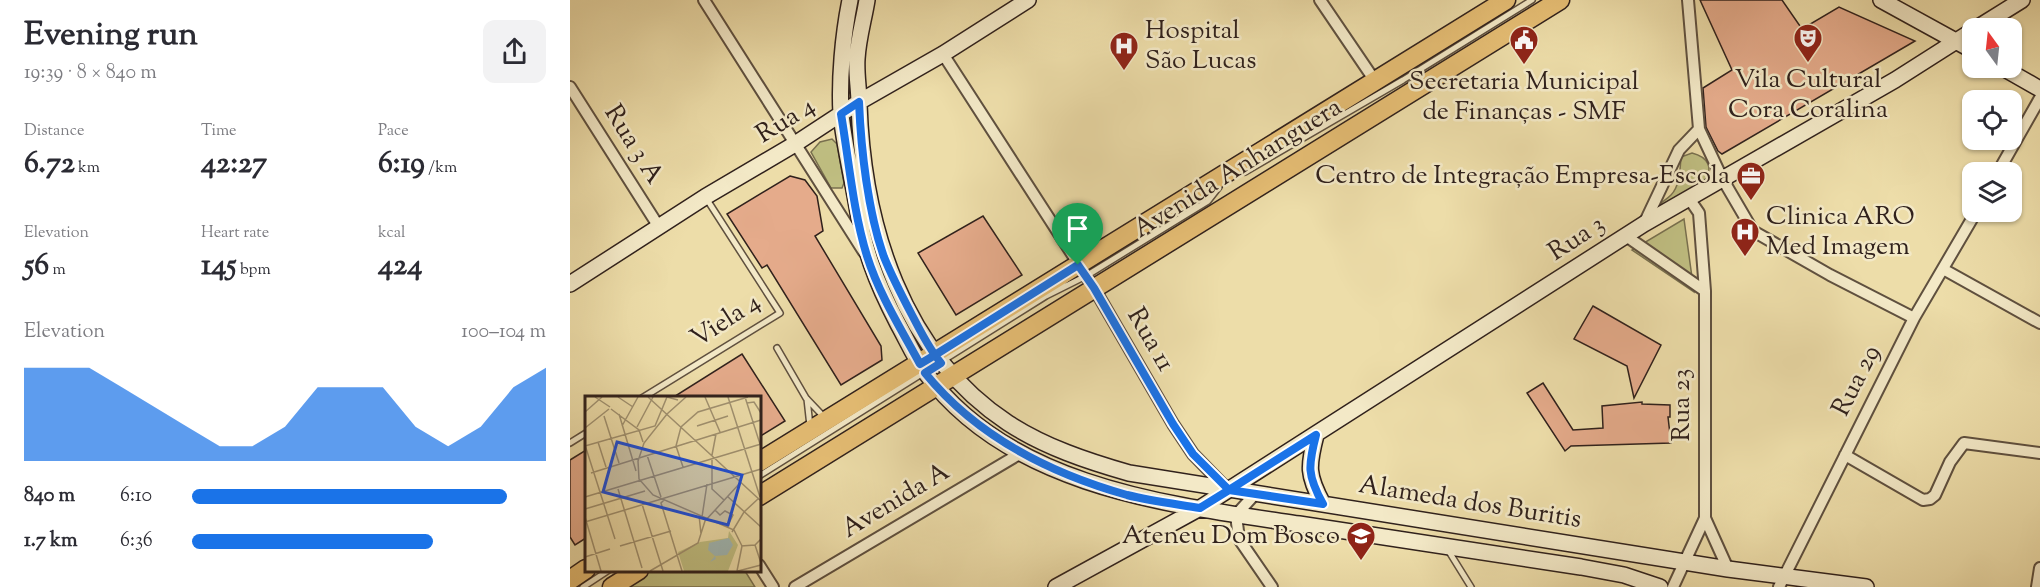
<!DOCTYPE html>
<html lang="en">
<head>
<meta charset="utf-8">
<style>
  :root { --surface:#fff; --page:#f2f2f3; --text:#2b2b33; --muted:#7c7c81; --accent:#1a73e8 }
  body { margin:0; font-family:"Sorts Mill Goudy",serif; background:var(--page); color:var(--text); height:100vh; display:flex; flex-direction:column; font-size:22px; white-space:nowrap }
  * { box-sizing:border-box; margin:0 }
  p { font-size:20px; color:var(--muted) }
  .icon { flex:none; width:33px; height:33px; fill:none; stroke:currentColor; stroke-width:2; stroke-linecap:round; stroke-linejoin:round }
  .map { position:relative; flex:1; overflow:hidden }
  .side { display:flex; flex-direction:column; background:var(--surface); width:570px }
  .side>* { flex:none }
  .needle { width:39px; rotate:345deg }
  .fabs { position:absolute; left:1392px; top:18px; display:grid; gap:12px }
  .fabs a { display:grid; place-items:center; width:60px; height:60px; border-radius:12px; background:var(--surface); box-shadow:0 2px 4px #0004; font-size:30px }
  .pin { position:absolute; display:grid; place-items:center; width:51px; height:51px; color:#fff; margin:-62px -26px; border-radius:50% 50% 50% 0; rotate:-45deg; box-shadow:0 0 6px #0007 }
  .pin .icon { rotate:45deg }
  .round { display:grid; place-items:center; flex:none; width:63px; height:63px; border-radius:12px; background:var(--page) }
  .head { display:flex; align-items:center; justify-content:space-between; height:102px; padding:0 24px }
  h1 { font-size:33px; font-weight:700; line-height:45px }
  .figures { display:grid; grid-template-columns:repeat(3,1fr); gap:9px; height:102px; padding:6px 24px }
  .figures div { display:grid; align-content:center }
  .figures b { font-size:30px; font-weight:700 }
  .figures small { font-size:16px; font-weight:400 }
  .figures p { font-size:16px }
  .chart { height:168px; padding:12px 24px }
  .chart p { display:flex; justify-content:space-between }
  .chart svg { width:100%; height:108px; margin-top:6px; fill:var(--accent); opacity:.7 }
  ul { padding:0 24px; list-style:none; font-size:20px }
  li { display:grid; grid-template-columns:96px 72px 1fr; align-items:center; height:45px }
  li i { height:15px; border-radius:8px; background:var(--accent) }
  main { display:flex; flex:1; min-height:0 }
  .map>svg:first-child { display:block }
</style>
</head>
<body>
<main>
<section class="side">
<div class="head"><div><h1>Evening run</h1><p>19:39 · 8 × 840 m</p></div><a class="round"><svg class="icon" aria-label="share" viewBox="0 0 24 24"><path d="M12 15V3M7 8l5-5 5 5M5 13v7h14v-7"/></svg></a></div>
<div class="figures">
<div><p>Distance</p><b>6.72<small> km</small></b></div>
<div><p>Time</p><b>42:27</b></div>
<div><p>Pace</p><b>6:19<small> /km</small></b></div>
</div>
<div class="figures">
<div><p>Elevation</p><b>56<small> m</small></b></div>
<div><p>Heart rate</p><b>145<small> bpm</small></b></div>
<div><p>kcal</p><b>424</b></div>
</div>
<div class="chart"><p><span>Elevation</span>100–104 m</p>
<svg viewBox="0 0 160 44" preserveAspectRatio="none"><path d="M0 44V6L10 6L20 6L30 14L40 22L50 30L60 38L70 38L80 30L90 14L100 14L110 14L120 30L130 38L140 30L150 14L160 6V44z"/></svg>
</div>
<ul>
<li><b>840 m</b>6:10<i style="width:89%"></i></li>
<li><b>1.7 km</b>6:36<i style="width:68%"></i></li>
</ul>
</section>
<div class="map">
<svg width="1470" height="587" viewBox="0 0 1470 587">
  <rect width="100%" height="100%" fill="#eddda9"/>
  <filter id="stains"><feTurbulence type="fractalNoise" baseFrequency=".00333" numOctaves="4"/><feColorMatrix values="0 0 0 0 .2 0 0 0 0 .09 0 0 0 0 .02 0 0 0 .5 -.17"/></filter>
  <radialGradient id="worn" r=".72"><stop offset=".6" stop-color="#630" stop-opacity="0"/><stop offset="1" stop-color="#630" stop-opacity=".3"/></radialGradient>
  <!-- green -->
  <path fill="#c0bf82" stroke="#78704f" stroke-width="1.5" d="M 262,139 L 267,144 L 274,183 L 272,188 L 261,188 L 241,152 L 250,142 Z
    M 1122,153 C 1138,157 1144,168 1134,182 L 1087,210 C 1089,202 1095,201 1101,195 C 1110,186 1110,169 1111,157 Z
    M 1114,219 L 1124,292 L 1062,250 Z
    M 75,570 L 175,571 L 185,587 L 48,587 Z"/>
  <!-- building -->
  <path fill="#e5ab8b" stroke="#30211c" stroke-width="1.5" d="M 1130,0 L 1212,0 L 1232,29 L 1269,7 L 1345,41 L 1152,154 L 1148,151 L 1136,127 L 1133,88 L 1162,70 Z
    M 220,176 L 235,180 L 247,196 L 253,231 L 245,236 L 311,346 L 312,360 L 271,385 L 197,265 L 192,268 L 157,214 Z
    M 413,216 L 452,275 L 386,315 L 348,253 Z
    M 1023,306 L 1091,345 L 1064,398 L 1057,366 L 1004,339 Z
    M 172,354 L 215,421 L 189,437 L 189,398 L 102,398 Z
    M 973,383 L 1003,430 L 1033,428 L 1032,406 L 1072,402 L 1072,404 L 1100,405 L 1100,417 L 1098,417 L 1101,443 L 1001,446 L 995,451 L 957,393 Z
    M 16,450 L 16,538 L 5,545 L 0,537 L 0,460 Z"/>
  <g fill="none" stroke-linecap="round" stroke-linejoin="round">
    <!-- lane casing -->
    <g stroke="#5f503f" stroke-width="8">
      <path id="lane" d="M 675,172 L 833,80 L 962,0
        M 649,187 L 638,201 L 516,276 L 476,296 L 510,268 L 628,196 Z
        M 207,348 L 236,398 L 255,418
        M 72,398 L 210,313 L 136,198
        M 237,399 L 240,426
        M 0,443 L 16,433
        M 189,476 L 476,296
        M 878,550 L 901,587
        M 13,587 L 39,570"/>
    </g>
    <!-- street casing -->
    <g stroke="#5f503f" stroke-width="14">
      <path id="street" d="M 134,0 L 294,252
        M 750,0 L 805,81
        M 1118,0 L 1129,129 L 1152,178 L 1183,231 L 1260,275 L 1344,318
        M 373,54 L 524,288 L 603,424 L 623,454 L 658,490
        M 0,87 L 89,227
        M 1428,172 L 1470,98
        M 1118,197 L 1129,213 L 1135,291 L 1135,518 L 1158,569
        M 1074,224 L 1109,150 L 1129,129
        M 1056,236 L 1135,291
        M 1373,269 L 1470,323
        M 1275,455 L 1353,500 L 1360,499 L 1365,495 L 1380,462 L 1394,443 L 1470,453
        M 685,494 L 666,515 L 669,539 L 702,587
        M 189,565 L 203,587
        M 225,587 L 451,453
        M 1103,587 L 1135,518
        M 1209,587 L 1344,318 L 1406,212
        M 1467,587 L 1470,568"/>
    </g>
    <!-- secondary casing -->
    <g stroke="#30211c" stroke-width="18">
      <path id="secondary" d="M 280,0 C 273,35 269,79 271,114 C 274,143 281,172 286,201 C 294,250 305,280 328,324 C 337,340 344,357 355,372 C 439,487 599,505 729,524 C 823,538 917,552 1011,567 L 1054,575 L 1090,587
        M 297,0 C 294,19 288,39 287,59 C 286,74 289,89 289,104 C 293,225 332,353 438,423 C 475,447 517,461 559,473 L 1158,569 L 1296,587
        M 1311,0 L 1402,50
        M 1407,28 L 1452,0
        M 1433,68 L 1470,89
        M 0,284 L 135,197 L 225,144 L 289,102 L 373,54 L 458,0
        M 746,435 C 738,466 737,475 753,504
        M 486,587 L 630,508 L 1074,224 L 1325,80 L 1402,31"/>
    </g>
    <!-- primary casing -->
    <g stroke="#30211c" stroke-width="21">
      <path id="primary" d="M 189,462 L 936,0
        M 189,496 L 990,0
        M 0,580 L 16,569
        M 42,587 L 69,570"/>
    </g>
    <!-- lane -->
    <use href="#lane" stroke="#f3e9c7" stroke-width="5"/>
    <!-- street -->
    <use href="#street" stroke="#f3e9c7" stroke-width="10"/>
    <!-- secondary -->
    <use href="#secondary" stroke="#f3e9c7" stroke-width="15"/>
    <!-- primary -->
    <use href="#primary" stroke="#e6be74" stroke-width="18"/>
  </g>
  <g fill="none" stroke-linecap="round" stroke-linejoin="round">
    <!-- route casing -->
    <g stroke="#fff" stroke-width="12">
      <path id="route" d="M 508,265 L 365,355 L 350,364 C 331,329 309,294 297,256 C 283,211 279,161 271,114 L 289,102 C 291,150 298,212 314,257 C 322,277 332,296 342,315 C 351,332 359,349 371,363 L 355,373 C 407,437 479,473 557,495 C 581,501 606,504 630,508 L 659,490 L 746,435 C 738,466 737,475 753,504 L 659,490 L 623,454 L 603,424 L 524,288 L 508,265"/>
    </g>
    <!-- route -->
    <use href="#route" stroke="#1a73e8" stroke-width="8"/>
  </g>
  <!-- icons -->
  <defs>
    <g id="theatre-pin" transform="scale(1.5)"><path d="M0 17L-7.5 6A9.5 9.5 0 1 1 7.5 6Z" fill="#8f2418" stroke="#f3e9c7"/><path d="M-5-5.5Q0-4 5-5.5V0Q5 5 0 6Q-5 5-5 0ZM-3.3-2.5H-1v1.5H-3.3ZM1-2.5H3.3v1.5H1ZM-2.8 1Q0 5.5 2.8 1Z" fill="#fff"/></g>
    <g id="civic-pin" transform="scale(1.5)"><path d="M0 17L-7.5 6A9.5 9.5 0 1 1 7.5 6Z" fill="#8f2418" stroke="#f3e9c7"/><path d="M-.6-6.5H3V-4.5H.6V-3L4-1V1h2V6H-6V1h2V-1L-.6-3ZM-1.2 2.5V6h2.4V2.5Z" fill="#fff"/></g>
    <g id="hospital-pin" transform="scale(1.5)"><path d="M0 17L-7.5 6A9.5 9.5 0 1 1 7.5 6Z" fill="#8f2418" stroke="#f3e9c7"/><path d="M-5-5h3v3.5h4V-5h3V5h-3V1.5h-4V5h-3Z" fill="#fff"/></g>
    <g id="office-pin" transform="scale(1.5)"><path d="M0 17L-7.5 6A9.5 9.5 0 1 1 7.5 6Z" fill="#8f2418" stroke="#f3e9c7"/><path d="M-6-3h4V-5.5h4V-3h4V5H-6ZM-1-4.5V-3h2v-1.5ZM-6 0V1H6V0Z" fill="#fff"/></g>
    <g id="school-pin" transform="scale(1.5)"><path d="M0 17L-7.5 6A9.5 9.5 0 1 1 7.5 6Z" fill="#8f2418" stroke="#f3e9c7"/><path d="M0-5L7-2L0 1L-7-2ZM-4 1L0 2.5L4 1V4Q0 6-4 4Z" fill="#fff"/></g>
  </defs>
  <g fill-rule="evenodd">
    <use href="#theatre-pin" x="1238" y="38"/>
    <use href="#civic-pin" x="954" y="40"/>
    <use href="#hospital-pin" x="554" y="46"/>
    <use href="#office-pin" x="1181" y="176"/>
    <use href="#hospital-pin" x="1175" y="232"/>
    <use href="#school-pin" x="791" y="536"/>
  </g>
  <g text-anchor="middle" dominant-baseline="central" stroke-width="5" stroke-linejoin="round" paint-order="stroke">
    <!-- poi labels -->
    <g font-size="26" fill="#30211c" stroke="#f3e9c7" text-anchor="start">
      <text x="575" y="31">Hospital<tspan x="575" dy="30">São Lucas</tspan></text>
      <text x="1238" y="80" text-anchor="middle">Vila Cultural<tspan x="1238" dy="30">Cora Coralina</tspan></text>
      <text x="954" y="82" text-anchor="middle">Secretaria Municipal<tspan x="954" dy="30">de Finanças - SMF</tspan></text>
      <text x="1160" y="176" text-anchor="end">Centro de Integração Empresa-Escola</text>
      <text x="1196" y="217">Clinica ARO<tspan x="1196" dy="30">Med Imagem</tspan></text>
      <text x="770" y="536" text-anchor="end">Ateneu Dom Bosco</text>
    </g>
    <!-- street labels -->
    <g font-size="26" fill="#30211c" stroke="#f3e9c7">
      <text transform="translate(216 121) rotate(-32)">Rua 4</text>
      <text transform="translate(63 145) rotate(58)">Rua 3 A</text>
      <text transform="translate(668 169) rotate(-32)">Avenida Anhanguera</text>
      <text transform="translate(1007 239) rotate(-33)">Rua 3</text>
      <text transform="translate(156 321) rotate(-33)">Viela 4</text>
      <text transform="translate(580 340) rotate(60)">Rua 11</text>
      <text transform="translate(1287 381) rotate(-63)">Rua 29</text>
      <text transform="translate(1112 405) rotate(-90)">Rua 23</text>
      <text transform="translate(326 501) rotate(-31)">Avenida A</text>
      <text transform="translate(900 503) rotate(9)">Alameda dos Buritis</text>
    </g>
  </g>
  <!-- overview -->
  <g transform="translate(15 396)">
    <rect width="176" height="176" fill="#eddda9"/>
    <path d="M 144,135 L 153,149 L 143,175 L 99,175 L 93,156 L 115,146 L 143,142 Z" fill="#c0bf82"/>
    <path d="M 144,142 L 148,149 L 142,159 L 130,160 L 131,163 L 125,166 L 130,160 L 123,154 L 124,147 Z" fill="#a0b8b5"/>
    <path fill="none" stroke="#a19271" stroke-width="1.5" d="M 10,1 L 25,11M 33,1 L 48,11M 63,1 L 176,105M 101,1 L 82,18 L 59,47 L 53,65 L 54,83 L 68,99 L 149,134 L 157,150 L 152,175M 120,1 L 135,36M 143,1 L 175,101M 160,1 L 175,48M 162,7 L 169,6 L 176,17M 26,13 L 54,34 L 58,46M 0,16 L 17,1M 34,18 L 51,75M 19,20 L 34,67M 37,30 L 53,1M 112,30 L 143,20M 52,31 L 68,1M 0,32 L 24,13M 13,46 L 21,71M 0,49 L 30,143M 0,50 L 70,30 L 82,1 L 93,4M 62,59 L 76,101M 127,59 L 131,38M 127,64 L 127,93 L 139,104M 98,71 L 91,50 L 96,31 L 113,16 L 163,1M 6,77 L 176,24M 33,93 L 57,172M 142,100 L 176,131M 0,101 L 176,48M 79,104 L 76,107 L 97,175M 57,108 L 78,175M 0,113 L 60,95M 130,114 L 135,119 L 140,115 L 148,119 L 142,131M 114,119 L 116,138M 0,121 L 16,175M 117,121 L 122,88M 0,126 L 176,73M 147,136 L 159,116 L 174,102M 170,149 L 176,167M 35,150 L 86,135M 156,150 L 170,149 L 176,143M 0,161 L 25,153M 65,175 L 113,147 L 120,125 L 155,87M 153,175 L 176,169"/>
    <path fill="#1d4ed8" fill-opacity="0.15" stroke="#1d4ed8" stroke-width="3" d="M 32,46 L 157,79 L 143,129 L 18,96 Z"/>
    <rect width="176" height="176" fill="none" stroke="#30211c" stroke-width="3"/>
  </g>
  <rect width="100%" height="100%" filter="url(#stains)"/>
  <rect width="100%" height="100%" fill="url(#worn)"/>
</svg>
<div class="fabs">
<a><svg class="needle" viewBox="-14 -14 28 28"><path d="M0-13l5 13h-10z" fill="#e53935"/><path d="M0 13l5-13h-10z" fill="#7c7c81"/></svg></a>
<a><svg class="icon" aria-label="locate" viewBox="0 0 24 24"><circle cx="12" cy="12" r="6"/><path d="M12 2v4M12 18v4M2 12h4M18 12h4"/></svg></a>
<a><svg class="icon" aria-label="layers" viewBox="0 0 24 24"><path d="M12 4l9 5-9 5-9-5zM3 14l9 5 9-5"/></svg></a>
</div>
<div class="pin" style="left:508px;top:265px;background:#1e9e55"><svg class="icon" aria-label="arrive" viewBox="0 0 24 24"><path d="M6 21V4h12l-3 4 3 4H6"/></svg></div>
</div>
</main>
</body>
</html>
